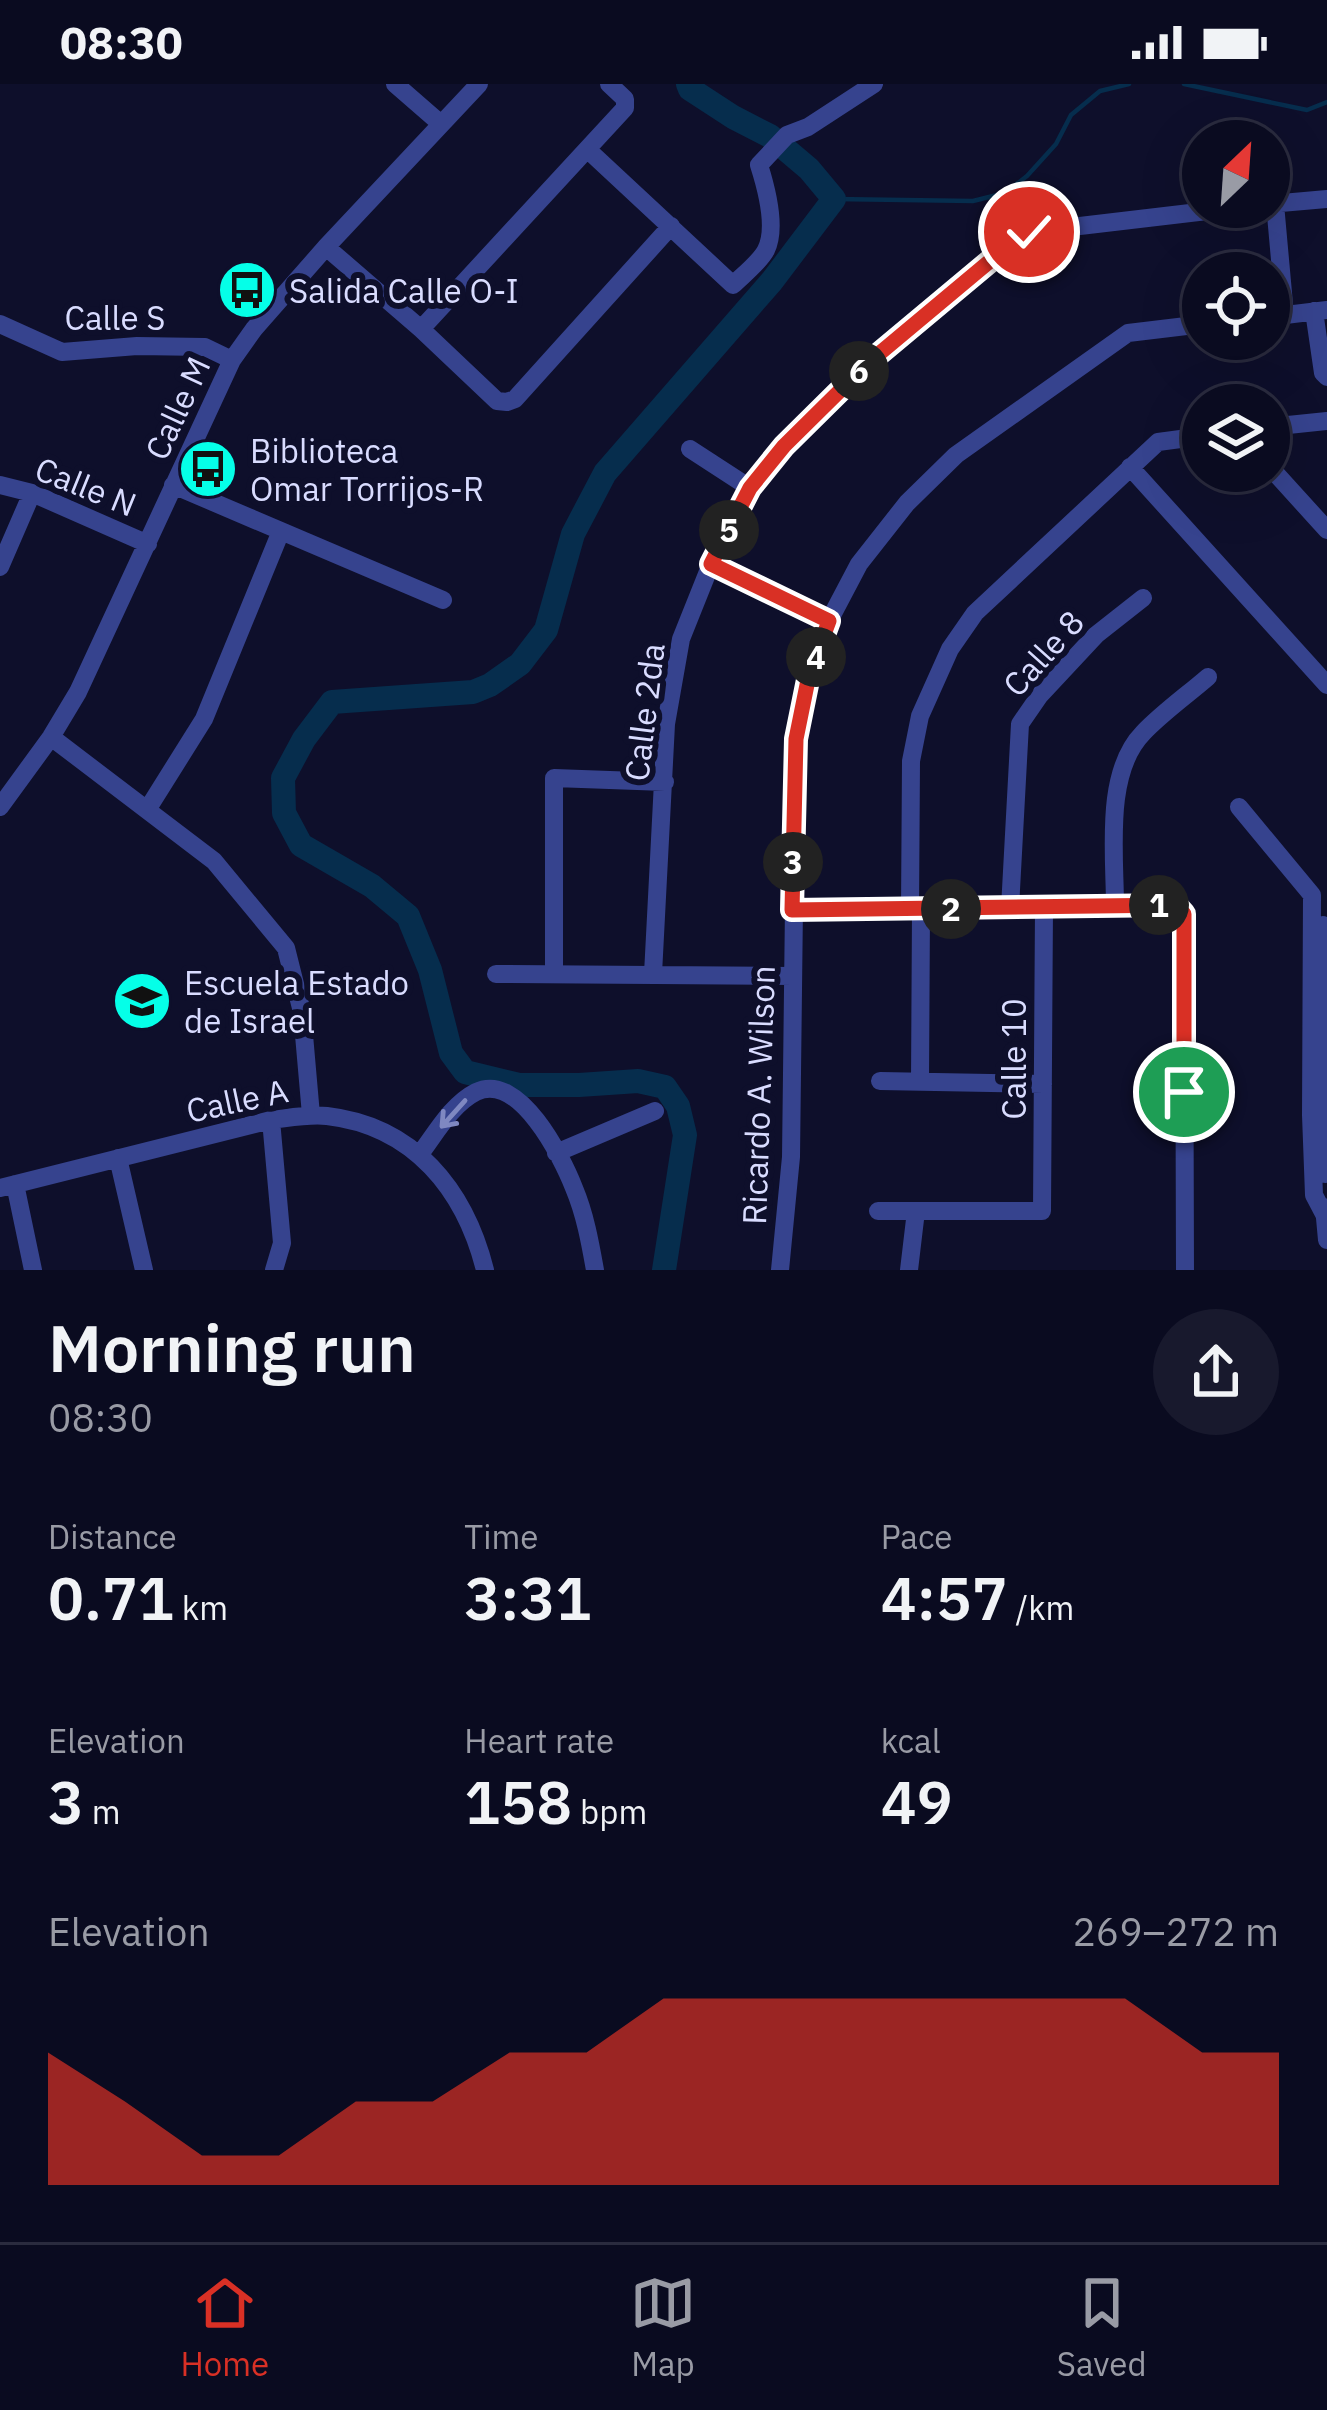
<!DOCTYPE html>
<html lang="en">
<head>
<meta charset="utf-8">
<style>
  :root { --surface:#0a0b20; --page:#18192d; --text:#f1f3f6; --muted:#999ba5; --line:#2a2b3e; --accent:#d93025 }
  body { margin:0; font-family:"IBM Plex Sans",sans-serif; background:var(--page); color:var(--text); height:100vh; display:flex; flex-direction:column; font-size:45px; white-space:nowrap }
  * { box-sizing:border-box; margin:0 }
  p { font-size:39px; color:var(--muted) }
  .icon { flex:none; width:66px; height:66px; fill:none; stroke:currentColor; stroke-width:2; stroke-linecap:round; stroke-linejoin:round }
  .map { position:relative; height:1186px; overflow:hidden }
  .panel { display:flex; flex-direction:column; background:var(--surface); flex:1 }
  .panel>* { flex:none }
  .needle { width:78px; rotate:25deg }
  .tools { position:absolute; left:1182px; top:36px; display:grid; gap:24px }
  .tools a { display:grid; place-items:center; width:108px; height:108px; border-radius:50%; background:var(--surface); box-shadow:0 12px 48px #0002,0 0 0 3px var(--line); font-size:60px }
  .pin { position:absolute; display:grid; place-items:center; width:102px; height:102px; color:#fff; margin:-51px; border:6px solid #fff; border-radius:50%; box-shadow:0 3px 12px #0007 }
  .km { position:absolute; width:60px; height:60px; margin:-30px; border-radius:50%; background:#222; color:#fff; font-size:33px; line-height:60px; text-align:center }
  .round { display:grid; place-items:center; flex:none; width:126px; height:126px; border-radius:63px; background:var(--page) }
  .summary { display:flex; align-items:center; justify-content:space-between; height:204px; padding:0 48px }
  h1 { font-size:66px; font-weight:600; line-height:90px }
  .metrics { display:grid; grid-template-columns:repeat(3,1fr); gap:18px; height:204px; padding:12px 48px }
  .metrics div { display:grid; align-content:center }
  .metrics b { font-size:60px; font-weight:600 }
  .metrics small { font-size:33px; font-weight:400 }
  .metrics p { font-size:33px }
  .chart { height:336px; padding:24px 48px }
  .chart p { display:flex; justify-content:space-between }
  .chart svg { width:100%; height:216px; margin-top:12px; fill:var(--accent); opacity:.7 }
  .status { display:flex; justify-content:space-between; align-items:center; height:84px; padding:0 60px; background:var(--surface); direction:ltr }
  .status svg { height:33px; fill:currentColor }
  .menu { display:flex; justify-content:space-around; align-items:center; height:168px; border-top:3px solid var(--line); background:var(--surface); font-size:33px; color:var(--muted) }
  .menu a { display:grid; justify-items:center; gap:6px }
  .menu .current { color:var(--accent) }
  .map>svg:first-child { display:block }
</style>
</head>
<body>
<div class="status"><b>08:30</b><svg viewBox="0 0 49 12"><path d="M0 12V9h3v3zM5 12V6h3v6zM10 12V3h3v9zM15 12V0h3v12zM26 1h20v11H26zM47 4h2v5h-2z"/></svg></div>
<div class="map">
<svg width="1327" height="1186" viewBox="0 0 1327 1186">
  <rect width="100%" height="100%" fill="#0e0f2b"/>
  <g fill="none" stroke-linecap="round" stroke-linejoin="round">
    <!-- stream -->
    <path stroke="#062d4d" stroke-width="4.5" d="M 1184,0 L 1307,26 L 1327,18
      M 834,115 L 973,117 L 1005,109 L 1027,92 L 1056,60 L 1071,31 L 1100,7 L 1129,0"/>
    <!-- river -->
    <path stroke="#062d4d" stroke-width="24" d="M 664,1186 L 685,1051 L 678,1022 L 665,1003 L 638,997 L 579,1001 L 519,1001 L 465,988 L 451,969 L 430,886 L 408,832 L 372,802 L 301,761 L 284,729 L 283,694 L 304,655 L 332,618 L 473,608 L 490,601 L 520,580 L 546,546 L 573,450 L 605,389 L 772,197 L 834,115 L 809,85 L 770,52 L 733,33 L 690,5 L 688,0"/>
    <!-- minor -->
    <path stroke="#36438e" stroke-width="18" d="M 395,0 L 441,40
      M 588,66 L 733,201 C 743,191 760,178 766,166 C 777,144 766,103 759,81 L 787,51 L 808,43 L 874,0
      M 1269,120 L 1327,115
      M 1275,120 L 1285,231
      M 326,163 L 421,245 L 497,317 L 507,318 L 515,315 L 671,142
      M 1314,227 L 1323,289 L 1327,293
      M 1269,233 L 1327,226
      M 0,240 L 62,268 L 137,262 L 205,263 L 232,276
      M 421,245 L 625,24 L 625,15 L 609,0
      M 1269,343 L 1327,337
      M 690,365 L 750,404
      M 1269,382 L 1327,446
      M 1130,383 L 1327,601
      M 0,401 L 32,409 L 148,460
      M 173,401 L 443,516
      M 711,480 L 829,537
      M 0,483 L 32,409
      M 51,653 L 214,777 L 286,864 L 302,928 L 311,1031
      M 0,723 L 51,653 L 78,608 L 232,276 L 254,245 L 326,163 L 479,0
      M 1239,723 L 1312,811 L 1311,1031 L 1314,1111 L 1324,1130
      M 147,726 L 204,635 L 281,447
      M 1115,822 C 1115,770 1104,689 1143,649 C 1162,629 1186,612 1208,593
      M 1010,824 L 1020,640 L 1040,611 L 1096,551 L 1143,514
      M 792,826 L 1176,821 L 1184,830 L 1185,1186
      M 910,826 L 911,677 L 920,632 L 950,565 L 975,529 L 1158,358 L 1203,352
      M 1323,841 L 1326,979 L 1325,1090
      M 496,890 L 793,892
      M 554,890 L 554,694 L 665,698
      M 653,890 L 666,640 L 681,555 L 711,480 L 750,404 L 784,361 L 868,279 L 1002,167 L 1029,148 L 1241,123
      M 880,997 L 1043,1000
      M 920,998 L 921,826
      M 271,1036 L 282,1159 L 274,1186
      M 556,1069 L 655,1027
      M 420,1070 C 436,1049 452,1020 476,1008 C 519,987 562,1073 574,1104 C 585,1130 590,1158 595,1186
      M 118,1074 L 144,1186
      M 15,1100 L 33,1186
      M 0,1104 L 271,1036 C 289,1034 308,1030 327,1032 C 414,1042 465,1106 485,1186
      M 1324,1123 L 1327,1156
      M 878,1127 L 1042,1127 L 1044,824
      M 780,1186 L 791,1073 L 796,655 L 809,591 L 829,537 L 859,480 L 907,419 L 956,371 L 1128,249 L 1203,240
      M 909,1186 L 916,1127"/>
  </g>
  <!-- one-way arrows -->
  <defs><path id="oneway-shaft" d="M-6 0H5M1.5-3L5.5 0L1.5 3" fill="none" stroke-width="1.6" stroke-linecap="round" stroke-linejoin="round" transform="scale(3)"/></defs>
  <use stroke="#7f88c1" href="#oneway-shaft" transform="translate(453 1030) rotate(132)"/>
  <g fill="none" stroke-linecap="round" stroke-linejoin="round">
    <!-- route casing -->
    <g stroke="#fff" stroke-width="24">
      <path id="route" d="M 1029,148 L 1002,167 L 868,279 L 784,362 L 750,404 L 711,480 L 829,537 L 809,591 L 796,655 L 792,826 L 1176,821 L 1184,830 L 1184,1008"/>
    </g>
    <!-- route -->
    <use href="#route" stroke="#d93025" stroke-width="15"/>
  </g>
  <!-- icons -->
  <defs>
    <g id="bus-disc" transform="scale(3)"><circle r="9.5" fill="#05ffe8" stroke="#0e0f2b"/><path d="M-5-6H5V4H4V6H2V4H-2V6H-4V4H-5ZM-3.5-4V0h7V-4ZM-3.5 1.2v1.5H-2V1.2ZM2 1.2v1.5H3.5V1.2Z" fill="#111"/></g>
    <g id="school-disc" transform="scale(3)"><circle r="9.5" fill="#05ffe8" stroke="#0e0f2b"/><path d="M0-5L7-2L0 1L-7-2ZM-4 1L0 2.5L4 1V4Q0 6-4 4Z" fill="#111"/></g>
  </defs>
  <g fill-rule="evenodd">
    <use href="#bus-disc" x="247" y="206"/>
    <use href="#bus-disc" x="208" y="385"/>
    <use href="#school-disc" x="142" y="917"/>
  </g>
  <g text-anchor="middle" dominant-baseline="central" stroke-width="12" stroke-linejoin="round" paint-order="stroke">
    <!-- poi labels -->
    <g font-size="33" fill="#d9dcff" stroke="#0e0f2b" text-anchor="start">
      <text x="289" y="206">Salida Calle O-I</text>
      <text x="250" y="366">Biblioteca<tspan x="250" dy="38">Omar Torrijos-R</tspan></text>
      <text x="184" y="898">Escuela Estado<tspan x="184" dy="38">de Israel</tspan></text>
    </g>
    <!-- street labels -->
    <g font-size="33" fill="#d9dcff" stroke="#0e0f2b">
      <text x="115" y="233">Calle S</text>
      <text transform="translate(177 324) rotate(-65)">Calle M</text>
      <text transform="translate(86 402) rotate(22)">Calle N</text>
      <text transform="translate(1043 569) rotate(-48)">Calle 8</text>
      <text transform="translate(644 628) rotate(-83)">Calle 2da</text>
      <text transform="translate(1013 975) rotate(-90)">Calle 10</text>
      <text transform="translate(758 1011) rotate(-88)">Ricardo A. Wilson</text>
      <text transform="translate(237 1016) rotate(-12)">Calle A</text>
    </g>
  </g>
</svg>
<div class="tools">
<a><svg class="needle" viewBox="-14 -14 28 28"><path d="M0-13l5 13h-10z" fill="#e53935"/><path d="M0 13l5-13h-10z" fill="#999ba5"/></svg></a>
<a><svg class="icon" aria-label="locate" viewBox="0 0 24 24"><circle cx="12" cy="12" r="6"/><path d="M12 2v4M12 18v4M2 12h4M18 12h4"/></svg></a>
<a><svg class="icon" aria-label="layers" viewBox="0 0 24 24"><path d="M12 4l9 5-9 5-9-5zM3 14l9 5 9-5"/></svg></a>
</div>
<div class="pin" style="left:1184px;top:1008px;background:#1e9e55"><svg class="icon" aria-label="arrive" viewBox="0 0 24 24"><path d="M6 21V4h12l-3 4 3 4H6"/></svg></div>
<div class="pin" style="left:1029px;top:148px;background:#d93025"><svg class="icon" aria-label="check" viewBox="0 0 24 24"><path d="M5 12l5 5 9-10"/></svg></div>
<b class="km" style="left:1159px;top:821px">1</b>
<b class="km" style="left:951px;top:825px">2</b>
<b class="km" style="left:793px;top:778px">3</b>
<b class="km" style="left:816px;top:573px">4</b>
<b class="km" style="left:729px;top:446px">5</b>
<b class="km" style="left:859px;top:287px">6</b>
</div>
<section class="panel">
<div class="summary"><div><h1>Morning run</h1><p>08:30</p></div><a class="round"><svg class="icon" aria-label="share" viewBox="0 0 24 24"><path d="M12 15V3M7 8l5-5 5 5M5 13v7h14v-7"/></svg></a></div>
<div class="metrics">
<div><p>Distance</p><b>0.71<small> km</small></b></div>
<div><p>Time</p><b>3:31</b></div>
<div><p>Pace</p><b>4:57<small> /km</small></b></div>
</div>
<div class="metrics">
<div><p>Elevation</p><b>3<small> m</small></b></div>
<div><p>Heart rate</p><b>158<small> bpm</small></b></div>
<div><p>kcal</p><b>49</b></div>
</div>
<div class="chart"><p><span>Elevation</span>269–272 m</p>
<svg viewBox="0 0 160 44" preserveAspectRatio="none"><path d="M0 44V17L10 27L20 38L30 38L40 27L50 27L60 17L70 17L80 6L90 6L100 6L110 6L120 6L130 6L140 6L150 17L160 17V44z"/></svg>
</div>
</section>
<nav class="menu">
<a class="current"><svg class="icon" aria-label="home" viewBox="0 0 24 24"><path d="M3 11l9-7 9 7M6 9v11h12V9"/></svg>Home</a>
<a><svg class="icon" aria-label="map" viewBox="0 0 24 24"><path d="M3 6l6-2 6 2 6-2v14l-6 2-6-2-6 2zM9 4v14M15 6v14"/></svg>Map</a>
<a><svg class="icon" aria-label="saved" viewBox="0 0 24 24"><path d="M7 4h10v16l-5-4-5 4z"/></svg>Saved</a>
</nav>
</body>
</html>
